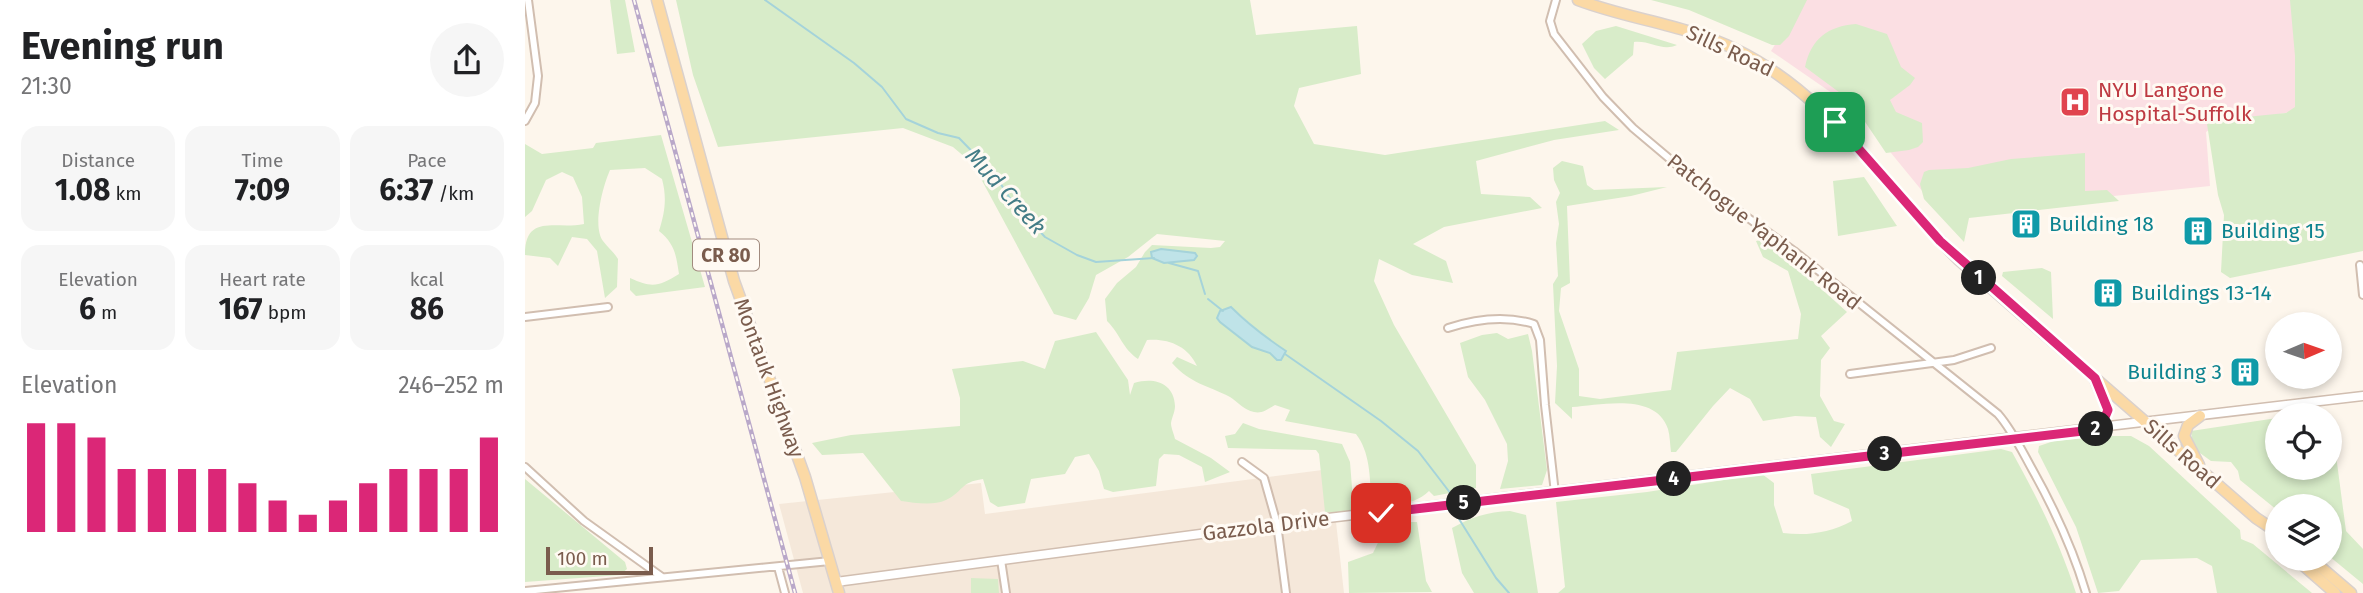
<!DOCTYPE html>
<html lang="en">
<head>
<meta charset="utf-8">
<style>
  :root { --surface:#fff; --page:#f6f6f6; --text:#202124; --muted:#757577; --accent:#db2777 }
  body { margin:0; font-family:"Fira Sans",sans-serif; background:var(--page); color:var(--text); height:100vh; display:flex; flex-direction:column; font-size:26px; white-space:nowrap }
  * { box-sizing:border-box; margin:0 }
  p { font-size:23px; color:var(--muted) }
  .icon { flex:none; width:38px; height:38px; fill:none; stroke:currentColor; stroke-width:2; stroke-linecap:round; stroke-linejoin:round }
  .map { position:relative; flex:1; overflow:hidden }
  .side { display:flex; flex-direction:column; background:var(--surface); width:525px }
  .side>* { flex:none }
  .needle { width:46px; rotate:88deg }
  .tools { position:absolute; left:1740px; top:312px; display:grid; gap:14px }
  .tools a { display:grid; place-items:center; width:77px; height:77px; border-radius:50%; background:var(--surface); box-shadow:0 4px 10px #0003; font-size:35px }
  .scale { position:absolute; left:21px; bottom:18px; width:107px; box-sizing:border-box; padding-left:7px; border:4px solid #7a5c4d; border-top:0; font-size:19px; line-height:24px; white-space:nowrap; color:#7a5c4d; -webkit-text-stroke:5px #fffaf3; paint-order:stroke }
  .pin { position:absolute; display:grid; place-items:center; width:60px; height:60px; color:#fff; margin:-30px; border-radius:14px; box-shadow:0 4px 10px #0006 }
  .km { position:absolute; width:35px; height:35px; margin:-18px; border-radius:50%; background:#222; color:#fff; font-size:19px; line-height:35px; text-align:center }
  .round { display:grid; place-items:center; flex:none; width:74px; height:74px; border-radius:37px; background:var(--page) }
  .overview { display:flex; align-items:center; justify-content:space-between; height:119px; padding:0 21px }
  h1 { font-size:38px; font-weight:700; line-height:52px }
  .stats { display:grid; grid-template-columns:repeat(3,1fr); gap:10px; height:119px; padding:7px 21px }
  .stats div { display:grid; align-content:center; border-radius:18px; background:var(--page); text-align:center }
  .stats b { font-size:30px; font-weight:700 }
  .stats small { font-size:19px; font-weight:400 }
  .stats p { font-size:19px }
  .chart { height:196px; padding:14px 21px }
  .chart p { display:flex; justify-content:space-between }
  .chart svg { width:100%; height:126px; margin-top:7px; stroke:var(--accent); stroke-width:6 }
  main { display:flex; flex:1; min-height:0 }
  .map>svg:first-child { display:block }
</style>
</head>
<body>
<main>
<section class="side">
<div class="overview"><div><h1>Evening run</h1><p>21:30</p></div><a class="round"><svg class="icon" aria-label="share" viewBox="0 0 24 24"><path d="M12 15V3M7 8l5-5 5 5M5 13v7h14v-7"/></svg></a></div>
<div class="stats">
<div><p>Distance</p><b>1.08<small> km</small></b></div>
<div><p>Time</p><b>7:09</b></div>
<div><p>Pace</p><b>6:37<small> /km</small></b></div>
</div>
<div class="stats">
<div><p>Elevation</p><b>6<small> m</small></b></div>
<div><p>Heart rate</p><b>167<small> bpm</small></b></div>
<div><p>kcal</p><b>86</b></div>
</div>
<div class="chart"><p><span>Elevation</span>246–252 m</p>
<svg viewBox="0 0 160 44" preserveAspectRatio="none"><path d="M5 44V6M15 44V6M25 44V11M35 44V22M45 44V22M55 44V22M65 44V22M75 44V27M85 44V33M95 44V38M105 44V33M115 44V27M125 44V22M135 44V22M145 44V22M155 44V11"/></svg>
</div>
</section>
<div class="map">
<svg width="1838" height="593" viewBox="0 0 1838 593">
  <rect width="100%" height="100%" fill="#fdf6ec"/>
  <!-- residential -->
  <path fill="#f5e8da" d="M 805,469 L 819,593 L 278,593 L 254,504 L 456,483 L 460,514 Z"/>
  <!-- medical -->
  <path fill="#fbdfe3" d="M 1278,0 L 1772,0 L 1778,110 L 1691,125 L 1681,132 L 1685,186 L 1416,214 L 1330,109 L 1246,51 Z"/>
  <!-- green -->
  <path fill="#d8ecc9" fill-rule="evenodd" d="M 85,0 L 100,0 L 110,52 L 92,54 Z
    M 151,0 L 725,0 L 731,35 L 832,26 L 836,74 L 774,88 L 769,106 L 789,144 L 860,155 L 1080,121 L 1094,130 L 1029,140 L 951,161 L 956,194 L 1005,197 L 1017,208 L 919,227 L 888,244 L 921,261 L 928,283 L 887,275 L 854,259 L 849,281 L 869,325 L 951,465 L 951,488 L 909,496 L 904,491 C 891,505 861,509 846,499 C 845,477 845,452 831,434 L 760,421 L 765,410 L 750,405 C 743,409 737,414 729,412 C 719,410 713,402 705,397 C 682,385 666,384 647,363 L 652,357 L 672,366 C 663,346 643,338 622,340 L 613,359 C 597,348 596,335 582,321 L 580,299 L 592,283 L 611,267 L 620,252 L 627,245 L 686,248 L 695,247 L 700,241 L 632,234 L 603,257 L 571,275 L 564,298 L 551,320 L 529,314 L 448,164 L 428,147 L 378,128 L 193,147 L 168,75 ZM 706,308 C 711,312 716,315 720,319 C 729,326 734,335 746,341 L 745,353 L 727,347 L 695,322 L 695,311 Z
    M 1126,0 L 1282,0 L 1264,36 L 1255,45 L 1247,45 L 1164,10 Z
    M 1765,0 L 1838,0 L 1838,251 L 1705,278 L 1696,272 L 1699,215 L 1693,195 L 1682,124 L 1691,120 L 1761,113 L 1770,107 L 1770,56 Z
    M 1331,24 L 1362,34 L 1376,67 L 1390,78 L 1385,85 L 1365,100 L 1371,112 L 1397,123 L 1398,142 L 1393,147 L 1384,150 L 1361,153 L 1326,101 L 1280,67 C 1286,39 1303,26 1331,24 Z
    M 1091,26 L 1152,45 C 1137,52 1125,40 1109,42 L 1108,55 L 1080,79 L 1069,68 L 1057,44 L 1071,31 Z
    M 136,135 L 180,287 L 111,296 L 105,290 L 105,278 C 127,288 133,287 154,274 C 151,255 150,244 134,231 C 140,212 142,198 137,179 L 120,168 L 85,170 C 78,186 67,226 78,241 C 83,248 89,252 93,259 L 92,287 L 80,298 L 72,251 L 62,239 L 47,237 L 33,266 L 25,258 L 0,255 C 0,213 31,230 59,224 L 57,197 L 48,177 L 37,172 L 21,180 L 7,211 L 0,217 L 0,144 L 17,154 L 68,148 L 71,143 Z
    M 1560,153 L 1560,191 L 1582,190 L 1594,201 L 1444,218 L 1439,242 L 1399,199 L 1395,184 L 1399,172 L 1404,170 L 1443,168 L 1486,159 Z
    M 1037,161 L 1058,166 L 1062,185 L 1069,190 L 1142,187 L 1106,196 L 1042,206 L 1045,283 L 1036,288 L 1034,311 L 1054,369 L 1054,396 L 1075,399 L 1146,390 L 1152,352 L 1273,339 L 1276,314 L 1263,271 L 1238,257 L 1231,241 L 1241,239 L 1322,312 L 1296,336 L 1305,348 L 1296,360 L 1295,396 L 1309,421 L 1320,424 L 1306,447 L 1295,437 L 1291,417 L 1270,416 L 1238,421 L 1225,399 L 1205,388 L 1188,406 L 1151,452 L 1146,452 C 1145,445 1145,436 1143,429 C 1131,392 1076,405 1047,407 L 1047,419 L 1030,403 L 1032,366 L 1028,284 L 1033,276 L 1031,243 L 1034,224 L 1031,202 L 1035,193 L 1029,180 L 1028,168 Z
    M 1339,177 L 1372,226 L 1313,236 L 1308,181 Z
    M 1517,268 L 1526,272 L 1528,319 L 1477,276 L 1478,272 Z
    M 571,332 L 603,380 L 605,395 L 609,383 C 628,377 649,382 650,406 C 650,412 647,417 646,423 C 646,428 649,434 650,439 L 686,458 L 705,472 L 680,482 L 677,467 L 654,455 L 639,454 L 634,459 L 631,486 L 588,492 L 579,489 L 574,471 L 564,454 L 550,457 L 540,474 L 506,479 L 500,503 L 473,507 L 465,502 L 458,479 C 435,482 438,492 421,500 C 408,506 390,503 376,501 L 338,453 L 297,455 L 287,443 L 326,435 L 435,426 L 435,398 L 427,369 L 498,361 L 520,369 L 530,341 Z
    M 972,333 L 983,339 L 1003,334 L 1007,351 L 1022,470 L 1017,485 L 975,489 L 983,461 L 982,444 L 960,400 L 943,377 L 935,343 L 957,335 Z
    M 1752,418 L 1752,467 L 1804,467 L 1804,424 L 1805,426 L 1809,440 L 1821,531 L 1838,549 L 1838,584 L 1804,556 L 1804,506 L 1752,506 L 1752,510 L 1715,480 L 1713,471 L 1706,462 L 1686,461 L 1668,448 L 1666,431 Z
    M 718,423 L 734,429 L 817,444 L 825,462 L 829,513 L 800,512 L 794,454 L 791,450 L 703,448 L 700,436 L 710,434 Z
    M 1582,436 L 1606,436 L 1624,446 L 1715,530 L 1716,539 L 1728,544 L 1787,593 L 1692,593 L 1687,566 L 1672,558 L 1616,560 L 1594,591 L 1573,593 L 1551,527 L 1513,452 L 1514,446 L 1529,441 Z
    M 1476,449 L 1487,452 C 1513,499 1534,541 1551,593 L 1033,593 L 1040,587 L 1031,502 L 1122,492 L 1237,474 L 1249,483 L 1249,505 L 1258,533 C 1283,536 1304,533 1327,521 L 1324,509 L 1289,494 L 1286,474 Z
    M 0,479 L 100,562 L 102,569 L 95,575 L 0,582 Z
    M 985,511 L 1001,515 L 1013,593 L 949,593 L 937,573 L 927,528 C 947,517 962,512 985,511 Z
    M 863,522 L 892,522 L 901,581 L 907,592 L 824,593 L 823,562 L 848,553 Z
    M 446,578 L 473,579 L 474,593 L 446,593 Z"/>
  <!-- water -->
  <path fill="#bfe3e8" stroke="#a5d3da" stroke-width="2" d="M 636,249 L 670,253 L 672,256 L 669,260 L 639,263 L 627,258 L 626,252 Z
    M 706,307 C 724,325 740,337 761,351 L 756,360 L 752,360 L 745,353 L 727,347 L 695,322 L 692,318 L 695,311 Z"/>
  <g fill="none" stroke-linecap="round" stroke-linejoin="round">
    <!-- stream -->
    <path stroke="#a5d3da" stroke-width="2" d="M 240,0 L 329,63 L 357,87 L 381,119 L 413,133 L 434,138 L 470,175 L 486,200 L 520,237 L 552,255 L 571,262 L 629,258
      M 644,263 L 673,271 L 680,294
      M 683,299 L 698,311
      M 760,354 L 856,421 L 893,451 L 926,494
      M 934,519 L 971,578 L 984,593"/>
    <!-- minor casing -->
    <g stroke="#d1beb0" stroke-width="10">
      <path id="minor" d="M 1031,0 L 1025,21 L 1029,34 L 1078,97 L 1108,128 L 1165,176 L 1269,251 L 1473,414 C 1487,430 1497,451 1507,469 C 1530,510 1548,549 1561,593
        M 0,121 L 10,103 L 13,76 L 3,0
        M 1835,265 L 1838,295
        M 0,317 L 83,307
        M 923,328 C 951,319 980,315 1009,324 L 1015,340 L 1020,405 L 1030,493
        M 1325,374 L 1429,360 L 1466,348
        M 717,462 L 739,478 L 752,524 L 761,593
        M 0,467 L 59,521 L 137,577
        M 476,560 L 481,593
        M 253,567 L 260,593
        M 0,591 L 305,561"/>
    </g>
    <!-- tertiary casing -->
    <g stroke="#d1beb0" stroke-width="11">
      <path id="tertiary" d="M 311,582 L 752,524 L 1838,396"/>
    </g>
    <!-- primary casing -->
    <g stroke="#dad1cd" stroke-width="13">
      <path id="primary" d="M 132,0 L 209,281 L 280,477 L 314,593
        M 1053,0 C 1106,20 1158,24 1210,49 C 1307,96 1359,187 1434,260 L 1731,518 L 1752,532
        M 1571,382 L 1583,410 L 1575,429
        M 1674,465 L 1659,436 L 1663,425 L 1675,416
        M 1770,558 L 1810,593
        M 1785,558 L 1826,593"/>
    </g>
    <!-- minor -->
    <use href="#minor" stroke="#fff" stroke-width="6"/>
    <!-- tertiary -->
    <use href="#tertiary" stroke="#fff" stroke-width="8"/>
    <!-- primary -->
    <use href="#primary" stroke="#fbd9a5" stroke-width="10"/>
    <!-- rail casing -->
    <g stroke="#b9a8c9" stroke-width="4.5">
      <path id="rail" d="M 109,0 L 270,593"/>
    </g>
    <!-- rail -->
    <use href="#rail" stroke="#fffaf3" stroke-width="2" stroke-dasharray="5" stroke-linecap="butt"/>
  </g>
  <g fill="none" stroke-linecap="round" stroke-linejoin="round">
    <!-- route casing -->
    <g stroke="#fff" stroke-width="14">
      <path id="route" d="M 856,513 L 1575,429 L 1583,410 L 1570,378 L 1415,241 L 1310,122"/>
    </g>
    <!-- route -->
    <use href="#route" stroke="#db2777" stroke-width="9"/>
  </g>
  <!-- icons -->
  <defs>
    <g id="hospital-square" transform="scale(1.575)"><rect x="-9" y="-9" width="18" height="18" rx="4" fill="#e0444e" stroke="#fffaf3"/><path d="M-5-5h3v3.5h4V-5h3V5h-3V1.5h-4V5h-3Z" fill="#fff"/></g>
    <g id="building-square" transform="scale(1.575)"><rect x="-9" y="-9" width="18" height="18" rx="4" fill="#0f9aa8" stroke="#fffaf3"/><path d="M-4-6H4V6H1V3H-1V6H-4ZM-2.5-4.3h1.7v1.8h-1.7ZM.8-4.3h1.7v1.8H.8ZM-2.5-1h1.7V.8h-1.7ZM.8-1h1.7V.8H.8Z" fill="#fff"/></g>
  </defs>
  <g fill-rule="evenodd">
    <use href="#hospital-square" x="1550" y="102"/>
    <use href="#building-square" x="1501" y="224"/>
    <use href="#building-square" x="1673" y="231"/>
    <use href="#building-square" x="1583" y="293"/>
    <use href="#building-square" x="1720" y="372"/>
  </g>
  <g text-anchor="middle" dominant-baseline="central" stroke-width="6" stroke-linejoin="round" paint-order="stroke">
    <!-- shield labels -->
    <rect fill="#fffaf3" stroke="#a28b7f" stroke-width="2" x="168" y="239.5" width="66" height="31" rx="5"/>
    <g font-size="19" font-weight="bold" fill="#7a5c4d">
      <text x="201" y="255">CR 80</text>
    </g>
    <!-- street labels -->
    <g font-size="21" fill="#7a5c4d" stroke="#fffaf3">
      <text transform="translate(1205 51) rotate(25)">Sills Road</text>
      <text transform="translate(1239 232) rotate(38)">Patchogue Yaphank Road</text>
      <text transform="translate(244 378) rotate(70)">Montauk Highway</text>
      <text transform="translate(1657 454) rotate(41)">Sills Road</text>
      <text transform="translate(741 526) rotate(-7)">Gazzola Drive</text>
    </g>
    <!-- health labels -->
    <g font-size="21" fill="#be3a42" stroke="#fffaf3" text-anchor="start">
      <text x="1573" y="90">NYU Langone<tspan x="1573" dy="24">Hospital-Suffolk</tspan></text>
    </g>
    <!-- culture labels -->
    <g font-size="21" fill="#0d838f" stroke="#fffaf3" text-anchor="start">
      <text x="1524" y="224">Building 18</text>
      <text x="1696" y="231">Building 15</text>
      <text x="1606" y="293">Buildings 13-14</text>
      <text x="1697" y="372" text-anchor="end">Building 3</text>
    </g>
    <!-- water labels -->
    <g font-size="23" font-style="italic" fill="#437c86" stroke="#fffaf3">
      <text transform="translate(481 191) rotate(48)">Mud Creek</text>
    </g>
  </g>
</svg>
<div class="tools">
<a><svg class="needle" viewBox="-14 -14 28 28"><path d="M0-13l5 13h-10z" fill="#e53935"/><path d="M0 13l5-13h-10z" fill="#757577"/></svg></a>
<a><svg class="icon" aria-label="locate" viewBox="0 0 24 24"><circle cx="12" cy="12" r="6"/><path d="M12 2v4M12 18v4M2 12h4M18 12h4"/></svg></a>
<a><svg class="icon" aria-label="layers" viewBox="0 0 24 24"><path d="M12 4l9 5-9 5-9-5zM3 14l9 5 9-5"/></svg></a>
</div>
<div class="scale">100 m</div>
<div class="pin" style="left:1310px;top:122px;background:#1e9e55"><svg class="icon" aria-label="arrive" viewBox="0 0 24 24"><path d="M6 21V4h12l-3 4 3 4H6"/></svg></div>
<div class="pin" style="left:856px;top:513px;background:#d93025"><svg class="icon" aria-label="check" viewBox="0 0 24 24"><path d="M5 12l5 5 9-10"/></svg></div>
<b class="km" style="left:1454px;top:278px">1</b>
<b class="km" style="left:1571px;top:429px">2</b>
<b class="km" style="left:1360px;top:454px">3</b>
<b class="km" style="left:1149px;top:479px">4</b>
<b class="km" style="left:939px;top:503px">5</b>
</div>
</main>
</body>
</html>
